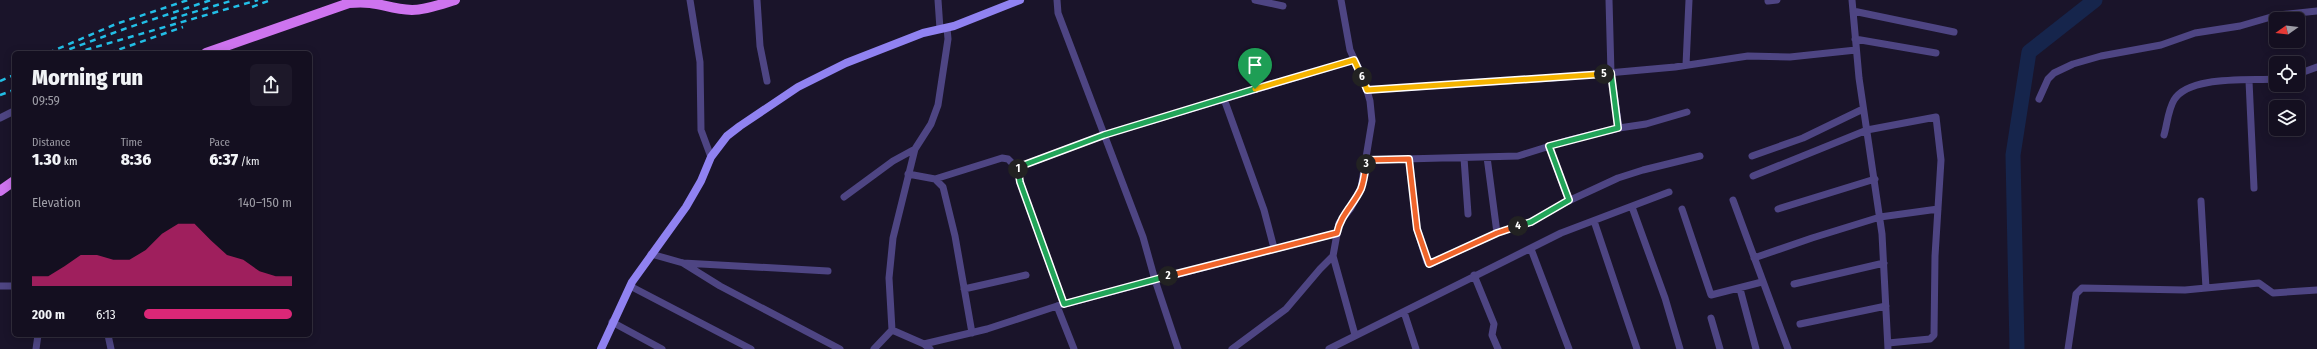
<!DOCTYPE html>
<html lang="en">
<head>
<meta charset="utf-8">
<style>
  :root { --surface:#140f20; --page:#1d1829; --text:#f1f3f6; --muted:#9d9ca5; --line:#332f3e; --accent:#db2777 }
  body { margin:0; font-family:"Fira Sans Condensed",sans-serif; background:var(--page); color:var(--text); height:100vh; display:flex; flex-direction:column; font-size:15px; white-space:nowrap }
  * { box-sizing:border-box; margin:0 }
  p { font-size:13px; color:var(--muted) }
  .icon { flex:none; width:22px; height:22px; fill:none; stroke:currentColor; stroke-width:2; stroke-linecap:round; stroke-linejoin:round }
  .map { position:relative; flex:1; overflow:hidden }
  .panel { position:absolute; left:12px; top:51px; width:300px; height:286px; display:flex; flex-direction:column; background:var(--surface); border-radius:6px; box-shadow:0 2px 10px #0003,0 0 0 1px var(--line) }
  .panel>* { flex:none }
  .needle { width:26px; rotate:256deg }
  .tools { position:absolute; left:2269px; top:12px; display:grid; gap:8px }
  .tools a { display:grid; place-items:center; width:36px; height:36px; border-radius:6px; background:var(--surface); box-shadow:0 2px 10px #0003,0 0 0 1px var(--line); font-size:20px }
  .pin { position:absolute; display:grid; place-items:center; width:34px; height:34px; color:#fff; margin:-41px -17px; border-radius:50% 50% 50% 0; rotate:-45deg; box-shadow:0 0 4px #0007 }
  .pin .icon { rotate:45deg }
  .km { position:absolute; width:20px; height:20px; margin:-10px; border-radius:50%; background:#222; color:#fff; font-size:11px; line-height:20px; text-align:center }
  .round { display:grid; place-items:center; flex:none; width:42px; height:42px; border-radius:6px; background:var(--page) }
  .summary { display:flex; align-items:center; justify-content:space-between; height:68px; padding:0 20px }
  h1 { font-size:22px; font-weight:800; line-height:30px }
  .figures { display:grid; grid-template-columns:repeat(3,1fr); gap:6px; height:68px; padding:4px 20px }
  .figures div { display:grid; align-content:center }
  .figures b { font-size:17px; font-weight:800 }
  .figures small { font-size:11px; font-weight:400 }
  .figures p { font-size:11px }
  .chart { height:112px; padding:8px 20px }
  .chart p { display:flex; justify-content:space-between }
  .chart svg { width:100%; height:72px; margin-top:4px; fill:var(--accent); opacity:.7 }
  ul { padding:0 20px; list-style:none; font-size:13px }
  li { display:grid; grid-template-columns:64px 48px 1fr; align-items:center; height:30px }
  li i { height:10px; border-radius:5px; background:var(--accent) }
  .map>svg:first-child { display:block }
</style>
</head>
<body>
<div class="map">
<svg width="2317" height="349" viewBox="0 0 2317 349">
  <rect width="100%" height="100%" fill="#1a142a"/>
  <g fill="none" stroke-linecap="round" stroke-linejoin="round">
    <!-- river -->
    <path stroke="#16254c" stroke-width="15" d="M 2017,349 L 2013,155 L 2029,52 L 2095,0"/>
    <!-- street -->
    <path stroke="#4e4583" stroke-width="7" d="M 690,0 L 700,62 L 701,130 L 711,157
      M 757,0 L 760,46 L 767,81
      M 938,0 L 940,29
      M 1255,0 L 1283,6
      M 1341,0 L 1350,50 L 1364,80 L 1370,101 L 1372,121 L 1361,188 L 1351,208 L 1339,223 L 1333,256 L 1355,335
      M 1609,0 L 1611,73 L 1619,128
      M 1852,0 L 1859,78 L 1882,234 L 1888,349
      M 1768,1 L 1777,0
      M 1853,11 L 1954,32
      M 1855,39 L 1936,53
      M 1686,65 L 1689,0
      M 2298,74 L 2317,67
      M 2249,81 L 2254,188
      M 1367,90 L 1552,78 L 1675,67 L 1748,56 L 1790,57 L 1856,50
      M 1224,99 L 1264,210 L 1274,248
      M 2039,99 L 2048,79 L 2054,73 L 2073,64 L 2101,56 L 2161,45 L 2195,33 L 2240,26 L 2278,15 L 2317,11
      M 0,118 L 14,111
      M 2164,135 C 2167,125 2168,110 2174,100 C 2189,75 2250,81 2276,79
      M 1549,146 L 1569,201
      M 1752,156 L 1803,138 L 1863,109
      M 1487,157 L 1497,233
      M 1464,158 L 1468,214
      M 1409,159 L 1417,229 L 1427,262 L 1430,264 L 1497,233 L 1531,222 L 1564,203 L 1618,178 L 1643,170 L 1700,156
      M 1367,160 L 1518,156 L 1566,141 L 1619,128 L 1646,124 L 1687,112
      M 908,174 L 935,179 L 943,187 L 955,236 L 972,333
      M 1753,176 L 1867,130 L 1936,117 L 1941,160 L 1935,256 L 1934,335 L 1930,339 L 1888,343
      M 935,179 L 1002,158 L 1008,159 L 1018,169
      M 844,197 L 893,161 L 915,149
      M 1733,200 L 1788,349
      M 2201,201 L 2206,288
      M 1632,207 L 1665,298 L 1680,349
      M 1682,209 L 1711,295 L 1762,282
      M 1778,209 L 1875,179
      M 1594,221 L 1637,349
      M 1531,249 L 1569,349
      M 651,254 L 683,263 L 828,271
      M 1754,258 L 1812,238 L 1880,217 L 1938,209
      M 683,263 L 720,286 L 840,349
      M 1474,275 L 1494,324 L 1492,335 L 1498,349
      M 1794,284 L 1884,263
      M 0,286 L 14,286
      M 630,286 L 751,349
      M 964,289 L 1026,275
      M 1740,289 L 1756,349
      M 1064,304 L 1020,182 L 1018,172 L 1019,167 L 1104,135 L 1354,60
      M 1057,306 L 1074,349
      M 1404,312 L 1416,349
      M 1711,318 L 1720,349
      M 612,322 L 662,349
      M 1800,324 L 1886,306
      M 108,335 L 111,349
      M 924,344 L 987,329 L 1057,306 L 1155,280 L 1143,237 L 1058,13 L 1057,0
      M 36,349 L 38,335
      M 874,349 L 892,330
      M 930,349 L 924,344 L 892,330 L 889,278 L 893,238 L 915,149 L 931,124 L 938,105 L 948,39 L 947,28
      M 1178,349 L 1155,280 L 1337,233
      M 1232,349 L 1286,309 L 1320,269 L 1333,256
      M 1329,349 L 1561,233 L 1669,192
      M 2068,349 L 2076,294 L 2082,288 L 2185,290 L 2259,283 L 2273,293 L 2317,290"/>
    <!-- secondary -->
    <path stroke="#9082f1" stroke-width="8" d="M 601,349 L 632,282 L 686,207 L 701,181 L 711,157 L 727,136 L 740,126 L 798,87 L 846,63 L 923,33 L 954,26 L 1020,0"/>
    <!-- primary -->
    <path stroke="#ce74ef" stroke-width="10" d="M 206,53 L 349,3 C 379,0 385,9 412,10 C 426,10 442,4 455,0
      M 0,191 L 14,181"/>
    <!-- rail -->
    <path stroke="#22bee6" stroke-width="2.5" stroke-dasharray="6 5" stroke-linecap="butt" d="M 252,7 L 271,0
      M 171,19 L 234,0
      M 48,53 L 116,24 L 188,0
      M 59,53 L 127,28 L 211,0
      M 75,53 L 258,0
      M 109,53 L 183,27
      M 0,81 L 14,75
      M 0,95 L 14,90"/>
  </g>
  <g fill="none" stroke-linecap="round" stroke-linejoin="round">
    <!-- split-1 casing -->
    <g stroke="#fff" stroke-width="8">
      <path id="split-1" d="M 1018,169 L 1021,166 L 1104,135 L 1255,89"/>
    </g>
    <!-- split-2 casing -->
    <g stroke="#fff" stroke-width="8">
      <path id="split-2" d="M 1018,169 L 1020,182 L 1064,304 L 1168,276"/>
    </g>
    <!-- split-3 casing -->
    <g stroke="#fff" stroke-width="8">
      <path id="split-3" d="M 1168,276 L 1337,233 C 1340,216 1354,204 1361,189 C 1364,181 1365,172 1366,164"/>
    </g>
    <!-- split-4 casing -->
    <g stroke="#fff" stroke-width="8">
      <path id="split-4" d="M 1366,164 L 1367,160 L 1409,159 L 1417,229 L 1429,264 L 1497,233 L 1518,226"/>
    </g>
    <!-- split-5 casing -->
    <g stroke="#fff" stroke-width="8">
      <path id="split-5" d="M 1518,226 L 1531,222 L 1569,200 L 1549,146 L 1618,128 L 1611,73 L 1604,74"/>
    </g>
    <!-- split-6 casing -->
    <g stroke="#fff" stroke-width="8">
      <path id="split-6" d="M 1362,77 L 1367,90 L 1604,74"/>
    </g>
    <!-- split-7 casing -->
    <g stroke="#fff" stroke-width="8">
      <path id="split-7" d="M 1255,89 L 1354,60 L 1362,77"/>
    </g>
    <!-- split-1 -->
    <use href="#split-1" stroke="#22a559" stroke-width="5"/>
    <!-- split-2 -->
    <use href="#split-2" stroke="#22a559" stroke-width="5"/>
    <!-- split-3 -->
    <use href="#split-3" stroke="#f0652b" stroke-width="5"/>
    <!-- split-4 -->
    <use href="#split-4" stroke="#f0652b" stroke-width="5"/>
    <!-- split-5 -->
    <use href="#split-5" stroke="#22a559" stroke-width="5"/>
    <!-- split-6 -->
    <use href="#split-6" stroke="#f5b400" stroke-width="5"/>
    <!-- split-7 -->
    <use href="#split-7" stroke="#f5b400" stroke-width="5"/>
  </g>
</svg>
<div class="tools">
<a><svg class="needle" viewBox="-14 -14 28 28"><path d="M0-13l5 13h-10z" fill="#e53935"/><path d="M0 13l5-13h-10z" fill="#9d9ca5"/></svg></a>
<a><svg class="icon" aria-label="locate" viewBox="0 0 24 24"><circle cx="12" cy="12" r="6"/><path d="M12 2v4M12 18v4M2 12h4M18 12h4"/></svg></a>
<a><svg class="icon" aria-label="layers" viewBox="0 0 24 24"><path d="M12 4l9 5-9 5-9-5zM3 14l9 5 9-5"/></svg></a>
</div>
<div class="pin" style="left:1255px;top:89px;background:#1e9e55"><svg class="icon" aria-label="arrive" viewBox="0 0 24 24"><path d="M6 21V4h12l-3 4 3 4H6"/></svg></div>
<b class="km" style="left:1018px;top:169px">1</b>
<b class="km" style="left:1168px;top:276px">2</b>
<b class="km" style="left:1366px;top:164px">3</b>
<b class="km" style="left:1518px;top:226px">4</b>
<b class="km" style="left:1604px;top:74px">5</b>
<b class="km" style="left:1362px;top:77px">6</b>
<section class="panel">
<div class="summary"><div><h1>Morning run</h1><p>09:59</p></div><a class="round"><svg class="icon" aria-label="share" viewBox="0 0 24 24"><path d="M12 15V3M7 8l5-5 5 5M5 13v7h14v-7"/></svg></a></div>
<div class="figures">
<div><p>Distance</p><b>1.30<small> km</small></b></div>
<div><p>Time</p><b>8:36</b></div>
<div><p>Pace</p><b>6:37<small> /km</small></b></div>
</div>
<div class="chart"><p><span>Elevation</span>140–150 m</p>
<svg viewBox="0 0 160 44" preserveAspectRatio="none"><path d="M0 44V38L10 38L20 32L30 25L40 25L50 28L60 28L70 22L80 12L90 6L100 6L110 16L120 25L130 28L140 35L150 38L160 38V44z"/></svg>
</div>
<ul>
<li><b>200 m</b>6:13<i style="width:100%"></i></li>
</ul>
</section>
</div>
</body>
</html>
